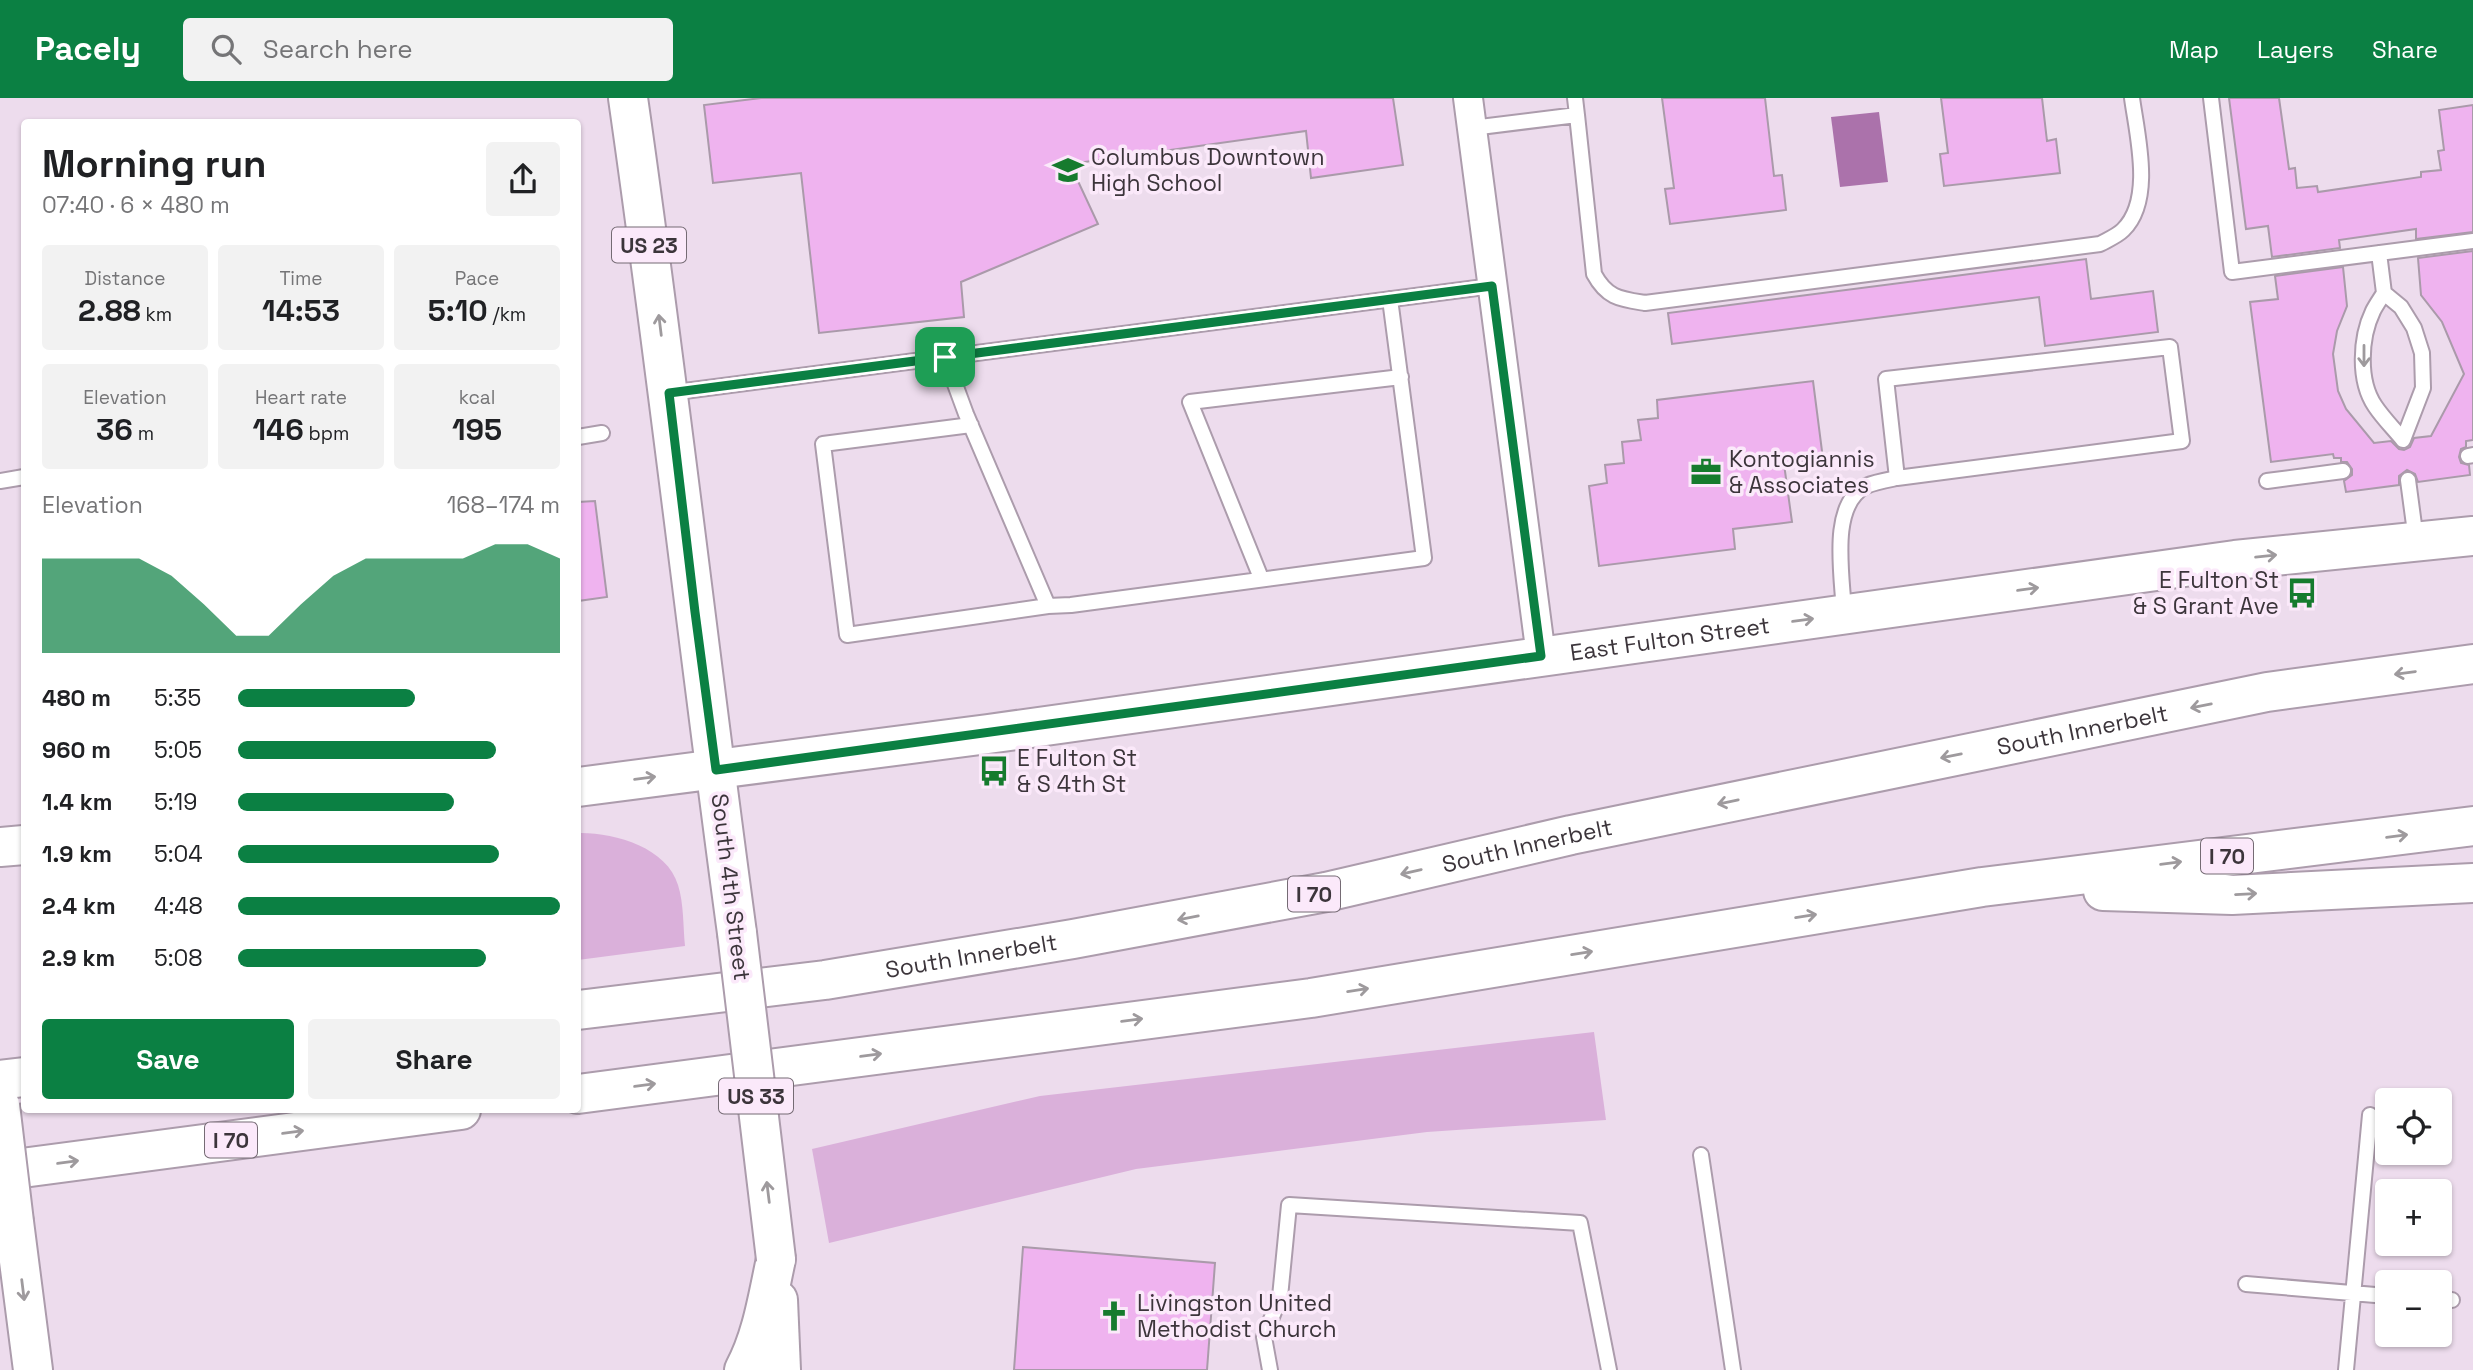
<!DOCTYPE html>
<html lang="en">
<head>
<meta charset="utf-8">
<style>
  :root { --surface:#fff; --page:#f2f2f2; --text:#202124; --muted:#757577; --accent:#0b8043 }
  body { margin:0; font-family:"Space Grotesk",sans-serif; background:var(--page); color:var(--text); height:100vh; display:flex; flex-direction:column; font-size:26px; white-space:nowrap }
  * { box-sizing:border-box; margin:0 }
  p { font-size:23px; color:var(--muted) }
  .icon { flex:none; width:38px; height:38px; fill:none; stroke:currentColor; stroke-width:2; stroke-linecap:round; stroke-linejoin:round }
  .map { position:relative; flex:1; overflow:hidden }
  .panel { position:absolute; left:21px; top:21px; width:560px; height:994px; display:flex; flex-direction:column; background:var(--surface); border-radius:7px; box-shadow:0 2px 5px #0004 }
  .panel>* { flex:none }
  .fabs { position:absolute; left:2375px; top:990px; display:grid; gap:14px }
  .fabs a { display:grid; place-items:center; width:77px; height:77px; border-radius:7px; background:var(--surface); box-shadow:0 2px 5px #0004; font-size:35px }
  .pin { position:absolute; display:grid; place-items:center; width:60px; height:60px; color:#fff; margin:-30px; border-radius:14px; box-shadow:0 4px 10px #0006 }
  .round { display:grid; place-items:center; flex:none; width:74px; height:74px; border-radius:7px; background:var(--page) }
  .overview { display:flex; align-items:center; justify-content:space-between; height:119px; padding:0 21px }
  h1 { font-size:38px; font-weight:700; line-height:52px }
  .metrics { display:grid; grid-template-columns:repeat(3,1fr); gap:10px; height:119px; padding:7px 21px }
  .metrics div { display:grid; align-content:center; border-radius:7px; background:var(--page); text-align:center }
  .metrics b { font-size:30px; font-weight:700 }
  .metrics small { font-size:19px; font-weight:400 }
  .metrics p { font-size:19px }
  .chart { height:196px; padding:14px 21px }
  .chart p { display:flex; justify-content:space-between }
  .chart svg { width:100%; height:126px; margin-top:7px; fill:var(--accent); opacity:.7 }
  .button { display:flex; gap:14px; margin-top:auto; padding:14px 21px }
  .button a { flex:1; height:80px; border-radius:7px; background:var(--accent); color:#fff; font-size:28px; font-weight:700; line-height:80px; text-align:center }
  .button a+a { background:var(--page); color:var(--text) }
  ul { padding:0 21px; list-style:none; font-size:23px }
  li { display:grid; grid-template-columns:112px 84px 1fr; align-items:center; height:52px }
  li i { height:18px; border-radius:9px; background:var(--accent) }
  header { display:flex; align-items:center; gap:42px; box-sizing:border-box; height:98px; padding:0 35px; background:var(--accent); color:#fff }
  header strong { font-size:33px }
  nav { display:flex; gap:38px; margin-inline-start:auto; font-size:24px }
  .search { width:490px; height:63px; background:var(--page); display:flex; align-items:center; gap:18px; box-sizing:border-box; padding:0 24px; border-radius:7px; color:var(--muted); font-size:26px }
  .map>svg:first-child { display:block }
</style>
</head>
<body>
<header>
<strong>Pacely</strong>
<div class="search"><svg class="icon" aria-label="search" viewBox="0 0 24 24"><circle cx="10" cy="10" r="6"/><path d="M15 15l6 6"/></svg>Search here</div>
<nav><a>Map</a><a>Layers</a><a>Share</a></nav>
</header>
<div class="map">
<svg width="2473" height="1272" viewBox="0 0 2473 1272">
  <rect width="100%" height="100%" fill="#eddced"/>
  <!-- green -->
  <path fill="#dab0da" d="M 578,735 C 613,734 667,749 678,787 C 684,806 683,828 685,848 L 578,862 Z
    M 1594,934 L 1606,1022 L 1427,1034 L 1136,1071 L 829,1145 L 812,1051 L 1040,998 Z"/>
  <!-- water -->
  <path fill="#ab72ab" d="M 1879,14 L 1888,84 L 1840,89 L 1831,19 Z"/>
  <!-- building -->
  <path fill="#efb3ef" stroke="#aa9aaa" stroke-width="2" d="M 761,0 L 1393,0 L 1403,67 L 1311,80 L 1306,33 L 1070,66 L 1098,126 L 961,184 L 964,219 L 819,235 L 801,75 L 713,85 L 704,7 Z
    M 1662,0 L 1765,0 L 1774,78 L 1782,77 L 1786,112 L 1670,126 L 1665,91 L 1674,90 Z
    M 1941,0 L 2042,0 L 2047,43 L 2056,41 L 2060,75 L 1944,88 L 1940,56 L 1948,55 Z
    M 2229,0 L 2279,0 L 2289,71 L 2295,70 L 2297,90 L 2317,88 L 2318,94 L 2421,79 L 2421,74 L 2441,72 L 2438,53 L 2444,52 L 2439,12 L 2473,7 L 2473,134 L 2416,141 L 2416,131 L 2339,142 L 2340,150 L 2272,159 L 2268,128 L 2246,131 Z
    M 2473,153 L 2473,342 L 2466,343 L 2466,349 L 2461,351 L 2459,359 L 2461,365 L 2469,367 L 2470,377 L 2418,384 L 2415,376 L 2407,372 L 2399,378 L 2399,387 L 2346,394 L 2344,383 L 2352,377 L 2352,371 L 2347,364 L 2341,364 L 2341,360 L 2334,360 L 2333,356 L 2271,364 L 2250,204 L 2278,201 L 2275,178 L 2343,169 L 2347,208 L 2337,233 L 2333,256 L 2338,293 L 2346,311 L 2374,345 L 2391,343 L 2399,351 L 2404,352 L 2410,349 L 2414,340 L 2431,338 L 2464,276 L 2442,224 L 2421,197 L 2418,160 Z
    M 2086,161 L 2091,201 L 2153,193 L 2158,234 L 2045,248 L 2039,199 L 1672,246 L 1668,215 Z
    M 1813,283 L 1823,361 L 1784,366 L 1792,424 L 1733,431 L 1735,451 L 1599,468 L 1589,388 L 1607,385 L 1605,367 L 1624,365 L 1622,344 L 1641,342 L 1638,322 L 1658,320 L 1657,302 Z
    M 595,403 L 607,499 L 578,503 L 578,404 Z
    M 1023,1149 L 1215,1165 L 1207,1272 L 1014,1272 Z"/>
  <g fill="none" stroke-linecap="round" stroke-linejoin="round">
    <!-- service casing -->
    <g stroke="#ac9cac" stroke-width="18">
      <path id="service" d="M 2211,0 L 2232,174 L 2473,143
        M 1577,17 L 1594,176 C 1607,200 1620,201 1645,205 L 2100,146 C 2107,142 2117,138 2123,132 C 2154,102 2137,37 2132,0
        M 1472,30 L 1577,17 L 1575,0
        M 2379,155 L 2384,195 L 2401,209 L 2414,230 L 2422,255 L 2423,290 L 2403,342 C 2394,331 2383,320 2375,308 C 2358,283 2360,240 2373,213 C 2376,207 2381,200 2384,195
        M 945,259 L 966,316 L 1048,508 L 1071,507 L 1424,460 L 1390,201
        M 669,295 L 1492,188
        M 971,327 L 823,346 L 847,537 L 1048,508
        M 578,339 L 602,335
        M 2468,358 L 2473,357
        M 2408,382 L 2416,442
        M 0,383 L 24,379
        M 2267,383 L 2343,373
        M 1261,480 L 1190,304 L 1401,279
        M 1844,516 C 1843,481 1828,407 1866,388 C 1875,384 1887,382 1897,380 L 2182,343 L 2170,249 L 1886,281 L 1897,380
        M 1701,1057 L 1733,1272
        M 2246,1186 L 2387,1198
        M 2440,1202 L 2452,1202
        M 1270,1272 L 1264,1239 L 1280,1199 L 1289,1107 L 1580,1125 L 1609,1272
        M 2346,1272 L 2370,1017"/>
    </g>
    <!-- minor casing -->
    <g stroke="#ac9cac" stroke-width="32">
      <path id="minor" d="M 1468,0 L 1541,558"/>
    </g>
    <!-- primary casing -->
    <g stroke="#ac9cac" stroke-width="42">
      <g id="primary">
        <path d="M 628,0 C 668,278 699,557 737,835"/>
        <path id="s1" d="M 578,689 L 988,636 L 2235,462 L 2473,438"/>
        <path d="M 0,749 L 24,747"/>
        <path d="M 14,1124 L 33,1272"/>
        <path d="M 778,1202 L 781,1272"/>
        <path d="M 744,1272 C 762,1239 768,1198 776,1161"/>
      </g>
    </g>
    <!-- motorway casing -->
    <g stroke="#ac9cac" stroke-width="42">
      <g id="motorway">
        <path d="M 2103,793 L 2232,797 L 2473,785"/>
        <path id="s2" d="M 578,912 L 825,882 L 1073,841 L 1326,794 L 1571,737 L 2267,594 L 2473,566"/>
        <path d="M 0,982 L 24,979"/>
        <path d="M 578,996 L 1311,900 L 1982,789 L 2473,728"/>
        <path d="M 0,1073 L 461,1012"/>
      </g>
    </g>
    <!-- service -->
    <use href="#service" stroke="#fff" stroke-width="14"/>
    <!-- minor -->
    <use href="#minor" stroke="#fff" stroke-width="28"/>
    <!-- primary -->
    <use href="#primary" stroke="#fff" stroke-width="38"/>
    <!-- motorway -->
    <use href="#motorway" stroke="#fff" stroke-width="38"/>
    <!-- primary-bridge casing -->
    <g stroke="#ac9cac" stroke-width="42" stroke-linecap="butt">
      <path id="primary-bridge" d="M 737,835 L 776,1161
        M 0,1007 L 14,1124"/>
    </g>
    <!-- primary-bridge -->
    <use href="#primary-bridge" stroke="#fff" stroke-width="38"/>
  </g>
  <!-- one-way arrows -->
  <defs><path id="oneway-shaft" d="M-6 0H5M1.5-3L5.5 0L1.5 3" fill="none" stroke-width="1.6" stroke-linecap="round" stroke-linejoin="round" transform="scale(1.75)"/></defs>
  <g stroke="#9e9a9d">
    <use href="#oneway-shaft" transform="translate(660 227) rotate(-97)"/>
    <use href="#oneway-shaft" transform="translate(2364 258) rotate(90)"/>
    <use href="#oneway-shaft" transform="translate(2266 458) rotate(-6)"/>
    <use href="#oneway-shaft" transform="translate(2028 491) rotate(-8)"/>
    <use href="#oneway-shaft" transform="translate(1803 522) rotate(-8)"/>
    <use href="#oneway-shaft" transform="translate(2405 575) rotate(172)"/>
    <use href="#oneway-shaft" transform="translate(2201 608) rotate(169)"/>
    <use href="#oneway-shaft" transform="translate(1951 658) rotate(169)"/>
    <use href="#oneway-shaft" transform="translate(645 680) rotate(-7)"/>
    <use href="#oneway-shaft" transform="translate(1728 704) rotate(168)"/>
    <use href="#oneway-shaft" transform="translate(2397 738) rotate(-7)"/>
    <use href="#oneway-shaft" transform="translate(2171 765) rotate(-7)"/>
    <use href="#oneway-shaft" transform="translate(1411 774) rotate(167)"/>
    <use href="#oneway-shaft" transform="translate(2246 796) rotate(-3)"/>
    <use href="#oneway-shaft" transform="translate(1806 818) rotate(-9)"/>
    <use href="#oneway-shaft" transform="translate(1188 820) rotate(169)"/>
    <use href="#oneway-shaft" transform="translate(1582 855) rotate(-9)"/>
    <use href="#oneway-shaft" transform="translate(1358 892) rotate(-9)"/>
    <use href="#oneway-shaft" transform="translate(1132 922) rotate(-7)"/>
    <use href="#oneway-shaft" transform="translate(871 957) rotate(-8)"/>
    <use href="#oneway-shaft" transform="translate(645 987) rotate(-8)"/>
    <use href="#oneway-shaft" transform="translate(293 1034) rotate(-8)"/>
    <use href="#oneway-shaft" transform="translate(68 1064) rotate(-8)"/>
    <use href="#oneway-shaft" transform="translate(768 1094) rotate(-97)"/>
    <use href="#oneway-shaft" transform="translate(23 1192) rotate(83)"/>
  </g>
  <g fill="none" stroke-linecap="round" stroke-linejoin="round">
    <!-- route casing -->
    <g stroke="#fff" stroke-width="14">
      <path id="route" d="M 1492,188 L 1541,558 L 716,672 L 695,514 L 669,295 Z"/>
    </g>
    <!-- route -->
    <use href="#route" stroke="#0b8043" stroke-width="9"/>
  </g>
  <!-- icons -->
  <defs>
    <g id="school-bare" transform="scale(2.415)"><path d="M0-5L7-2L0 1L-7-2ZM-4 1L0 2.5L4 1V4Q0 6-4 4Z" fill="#167b2e" stroke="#fbe9fa" stroke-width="2.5" paint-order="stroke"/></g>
    <g id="office-bare" transform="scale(2.415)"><path d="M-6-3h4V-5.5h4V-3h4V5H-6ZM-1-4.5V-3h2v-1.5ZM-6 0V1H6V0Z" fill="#167b2e" stroke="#fbe9fa" stroke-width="2.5" paint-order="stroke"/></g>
    <g id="bus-bare" transform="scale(2.415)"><path d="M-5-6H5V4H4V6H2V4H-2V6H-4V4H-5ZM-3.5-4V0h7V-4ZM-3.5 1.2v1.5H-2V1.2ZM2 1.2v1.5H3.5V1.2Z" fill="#167b2e" stroke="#fbe9fa" stroke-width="2.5" paint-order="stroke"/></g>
    <g id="church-bare" transform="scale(2.415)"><path d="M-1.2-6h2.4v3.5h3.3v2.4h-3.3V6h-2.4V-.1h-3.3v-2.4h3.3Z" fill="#167b2e" stroke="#fbe9fa" stroke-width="2.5" paint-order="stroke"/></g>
  </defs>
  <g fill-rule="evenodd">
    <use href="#school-bare" x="1068" y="72"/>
    <use href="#office-bare" x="1706" y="374"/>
    <use href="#bus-bare" x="2302" y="495"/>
    <use href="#bus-bare" x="994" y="673"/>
    <use href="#church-bare" x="1114" y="1218"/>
  </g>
  <g text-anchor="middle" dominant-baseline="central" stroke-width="7" stroke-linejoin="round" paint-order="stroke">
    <!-- shield labels -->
    <g fill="#fbe9fa" stroke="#756b74" stroke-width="2">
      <rect x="612" y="129.5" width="74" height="35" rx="5"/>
      <rect x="2201" y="740.5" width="52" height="35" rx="5"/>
      <rect x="1288" y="778.5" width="52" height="35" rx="5"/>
      <rect x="719" y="980.5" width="74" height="35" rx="5"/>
      <rect x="205" y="1024.5" width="52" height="35" rx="5"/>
    </g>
    <g font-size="21" font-weight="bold" fill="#3c353b">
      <text x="649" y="147">US 23</text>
      <text x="2227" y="758">I 70</text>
      <text x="1314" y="796">I 70</text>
      <text x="756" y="998">US 33</text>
      <text x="231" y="1042">I 70</text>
    </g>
    <!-- poi labels -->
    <g font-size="23" fill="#3c353b" stroke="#fbe9fa" text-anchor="start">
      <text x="1091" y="59">Columbus Downtown<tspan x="1091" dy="26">High School</tspan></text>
      <text x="1729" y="361">Kontogiannis<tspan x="1729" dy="26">&amp; Associates</tspan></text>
      <text x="2279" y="482" text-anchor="end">E Fulton St<tspan x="2279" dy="26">&amp; S Grant Ave</tspan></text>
      <text x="1017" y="660">E Fulton St<tspan x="1017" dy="26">&amp; S 4th St</tspan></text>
      <text x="1137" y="1205">Livingston United<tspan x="1137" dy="26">Methodist Church</tspan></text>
    </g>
    <!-- street labels -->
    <g font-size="23" fill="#3c353b" stroke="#fbe9fa">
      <text stroke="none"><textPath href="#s1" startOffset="1102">East Fulton Street</textPath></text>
      <text stroke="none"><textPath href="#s2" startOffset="1531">South Innerbelt</textPath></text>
      <text stroke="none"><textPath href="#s2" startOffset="964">South Innerbelt</textPath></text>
      <text transform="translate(731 789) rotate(83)">South 4th Street</text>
      <text stroke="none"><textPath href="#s2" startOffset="397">South Innerbelt</textPath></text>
    </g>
  </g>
</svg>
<div class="fabs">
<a><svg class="icon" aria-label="locate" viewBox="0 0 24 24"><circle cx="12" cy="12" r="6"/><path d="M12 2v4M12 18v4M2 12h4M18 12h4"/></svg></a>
<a>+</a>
<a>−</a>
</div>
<div class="pin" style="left:945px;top:259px;background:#1e9e55"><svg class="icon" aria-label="arrive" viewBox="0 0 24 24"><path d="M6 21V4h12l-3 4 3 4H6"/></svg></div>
<section class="panel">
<div class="overview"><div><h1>Morning run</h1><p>07:40 · 6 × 480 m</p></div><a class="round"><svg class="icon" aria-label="share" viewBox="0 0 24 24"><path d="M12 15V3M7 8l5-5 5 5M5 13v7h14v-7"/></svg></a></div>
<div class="metrics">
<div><p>Distance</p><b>2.88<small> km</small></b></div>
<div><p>Time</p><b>14:53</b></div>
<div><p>Pace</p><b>5:10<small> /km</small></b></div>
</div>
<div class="metrics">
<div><p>Elevation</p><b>36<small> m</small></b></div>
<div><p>Heart rate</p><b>146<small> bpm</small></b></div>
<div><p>kcal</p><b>195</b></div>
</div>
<div class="chart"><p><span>Elevation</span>168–174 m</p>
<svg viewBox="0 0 160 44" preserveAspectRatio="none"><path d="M0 44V11L10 11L20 11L30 11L40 17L50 27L60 38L70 38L80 27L90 17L100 11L110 11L120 11L130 11L140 6L150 6L160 11V44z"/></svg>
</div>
<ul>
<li><b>480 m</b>5:35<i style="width:55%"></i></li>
<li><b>960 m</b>5:05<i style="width:80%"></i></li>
<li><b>1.4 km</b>5:19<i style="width:67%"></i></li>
<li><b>1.9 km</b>5:04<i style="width:81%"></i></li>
<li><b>2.4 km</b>4:48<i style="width:100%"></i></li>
<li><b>2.9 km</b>5:08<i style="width:77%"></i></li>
</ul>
<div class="button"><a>Save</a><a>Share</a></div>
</section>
</div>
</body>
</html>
